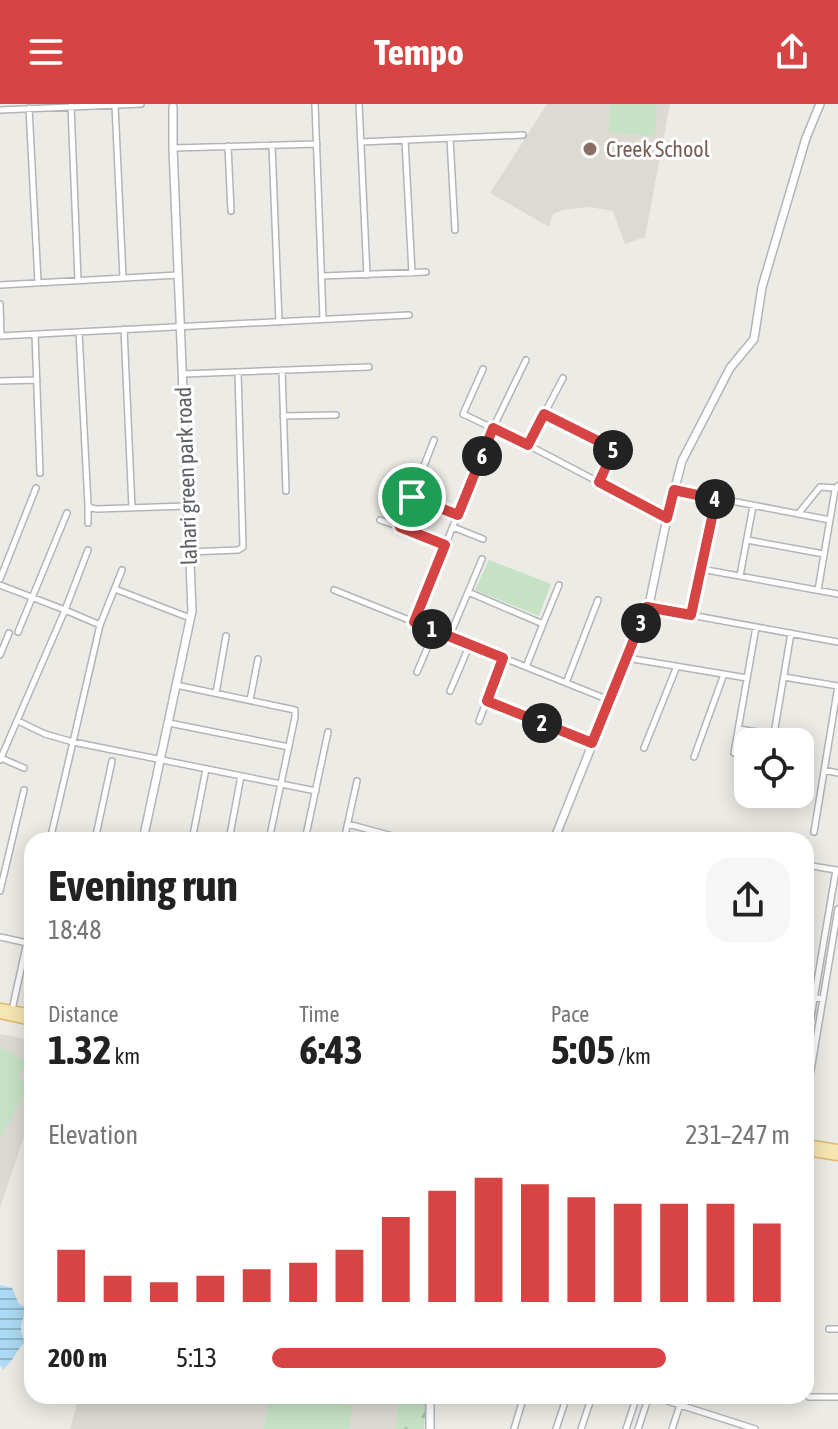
<!DOCTYPE html>
<html lang="en">
<head>
<meta charset="utf-8">
<style>
  :root { --surface:#fff; --page:#f6f6f6; --text:#222; --muted:#767676; --accent:#d64543 }
  body { margin:0; font-family:"Asap Condensed",sans-serif; background:var(--page); color:var(--text); height:100vh; display:flex; flex-direction:column; font-size:30px; white-space:nowrap }
  * { box-sizing:border-box; margin:0 }
  p { font-size:26px; color:var(--muted) }
  .icon { flex:none; width:44px; height:44px; fill:none; stroke:currentColor; stroke-width:2; stroke-linecap:round; stroke-linejoin:round }
  .map { position:relative; flex:1; overflow:hidden }
  .sheet { position:absolute; left:24px; top:728px; width:790px; height:572px; display:flex; flex-direction:column; background:var(--surface); border-radius:24px; box-shadow:0 4px 20px #0003 }
  .sheet>* { flex:none }
  .controls { position:absolute; left:734px; top:624px; display:grid; gap:16px }
  .controls a { display:grid; place-items:center; width:80px; height:80px; border-radius:16px; background:var(--surface); box-shadow:0 4px 20px #0003; font-size:40px }
  .pin { position:absolute; display:grid; place-items:center; width:68px; height:68px; color:#fff; margin:-34px; border:4px solid #fff; border-radius:50%; box-shadow:0 2px 8px #0007 }
  .km { position:absolute; width:40px; height:40px; margin:-20px; border-radius:50%; background:#222; color:#fff; font-size:22px; line-height:40px; text-align:center }
  .round { display:grid; place-items:center; flex:none; width:84px; height:84px; border-radius:24px; background:var(--page) }
  .summary { display:flex; align-items:center; justify-content:space-between; height:136px; padding:0 24px }
  h1 { font-size:44px; font-weight:700; line-height:60px }
  .stats { display:grid; grid-template-columns:repeat(3,1fr); gap:12px; height:136px; padding:8px 24px }
  .stats div { display:grid; align-content:center }
  .stats b { font-size:40px; font-weight:700 }
  .stats small { font-size:22px; font-weight:400 }
  .stats p { font-size:22px }
  .chart { height:224px; padding:16px 24px }
  .chart p { display:flex; justify-content:space-between }
  .chart svg { width:100%; height:144px; margin-top:8px; stroke:var(--accent); stroke-width:6 }
  ul { padding:0 24px; list-style:none; font-size:26px }
  li { display:grid; grid-template-columns:128px 96px 1fr; align-items:center; height:60px }
  li i { height:20px; border-radius:10px; background:var(--accent) }
  header { display:flex; justify-content:space-between; align-items:center; height:104px; padding:0 24px; background:var(--accent); color:#fff; font-size:36px; font-weight:700 }
  .map>svg:first-child { display:block }
</style>
</head>
<body>
<header><svg class="icon" aria-label="menu" viewBox="0 0 24 24"><path d="M4 6h16M4 12h16M4 18h16"/></svg>Tempo<svg class="icon" aria-label="share" viewBox="0 0 24 24"><path d="M12 15V3M7 8l5-5 5 5M5 13v7h14v-7"/></svg></header>
<div class="map">
<svg width="838" height="1325" viewBox="0 0 838 1325">
  <defs>
    <pattern id="forest-firs" width="22" height="20" patternUnits="userSpaceOnUse" patternTransform="scale(2)"><rect width="22" height="20" fill="#c6e2c4"/><path d="M5 1l3.5 6h-7zM16 11l3.5 6h-7z" fill="#a4bba3"/></pattern>
    <pattern id="water-rules" width="6" height="5" patternUnits="userSpaceOnUse" patternTransform="scale(2)"><rect width="6" height="5" fill="#addbf5"/><path d="M0 2.5h6" fill="none" stroke="#90b5ca"/></pattern>
  </defs>
  <rect width="100%" height="100%" fill="#edebe5"/>
  <!-- education -->
  <path fill="#dddad4" d="M 547,0 L 670,0 L 645,133 L 625,140 L 613,107 L 589,103 L 562,106 L 553,110 L 549,123 L 490,89 Z
    M 0,930 L 32,936 L 32,1009 L 0,1104 Z
    M 79,1292 L 399,1292 L 395,1325 L 70,1325 Z"/>
  <!-- green -->
  <path fill="#c6e2c4" d="M 610,0 L 657,0 L 655,32 L 609,28 Z
    M 489,456 L 551,480 L 539,512 L 475,486 Z
    M 0,944 L 27,957 L 18,974 L 30,979 L 0,1035 Z
    M 271,1292 L 345,1292 L 344,1300 L 352,1302 L 349,1325 L 263,1325 Z"/>
  <!-- forest -->
  <path fill="url(#forest-firs)" d="M 399,1292 L 426,1292 L 424,1325 L 395,1325 Z"/>
  <!-- water -->
  <path fill="url(#water-rules)" d="M 0,1181 L 12,1184 L 19,1200 L 27,1204 C 22,1216 18,1224 25,1238 C 15,1248 14,1257 3,1265 L 0,1261 Z"/>
  <g fill="none" stroke-linecap="round" stroke-linejoin="round">
    <!-- minor casing -->
    <g stroke="#b2b5b8" stroke-width="8">
      <path id="minor" d="M 315,0 L 323,215
        M 359,0 L 367,171
        M 115,1 L 123,174
        M 71,2 L 78,176
        M 29,4 L 38,178
        M 0,6 L 141,0
        M 450,34 L 455,126
        M 405,36 L 412,169
        M 361,38 L 523,31
        M 272,41 L 279,218
        M 228,42 L 231,107
        M 173,44 L 317,40
        M 322,172 L 426,168
        M 0,181 L 178,171
        M 0,200 L 1,231
        M 124,225 L 132,404
        M 79,228 L 88,401 L 91,404 L 97,405 L 186,402
        M 35,230 L 40,369
        M 0,232 L 409,211
        M 483,265 L 463,310 L 528,341 L 667,414
        M 282,266 L 286,387
        M 183,270 L 369,263
        M 0,277 L 37,276
        M 544,310 L 612,344 L 612,350 L 599,378
        M 283,312 L 336,311
        M 434,336 L 400,423 L 445,441
        M 528,341 L 563,274
        M 674,386 L 830,416
        M 396,388 L 458,411
        M 88,402 L 88,419
        M 798,410 L 820,383 L 836,384
        M 380,416 L 400,423
        M 453,423 L 483,435
        M 747,436 L 824,450
        M 88,446 L 65,506 L 100,521
        M 189,448 L 238,446 L 243,443 L 238,268
        M 701,465 L 838,490
        M 740,472 L 753,402
        M 0,475 L 36,384
        M 0,481 L 65,506 L 0,656
        M 115,485 L 190,514
        M 334,486 L 609,596
        M 818,486 L 835,386 L 838,382
        M 468,488 L 543,520 L 526,563
        M 647,503 L 838,538
        M 691,511 L 716,395
        M 414,518 L 493,324 L 526,256
        M 543,520 L 559,481
        M 18,528 L 67,409
        M 450,531 L 482,455
        M 0,551 L 9,529
        M 627,554 L 747,574
        M 417,568 L 435,526
        M 784,573 L 838,582
        M 566,579 L 598,496
        M 176,581 L 295,606 L 295,613 L 269,736
        M 450,587 L 470,540
        M 216,589 L 226,532
        M 250,596 L 258,555
        M 487,597 L 592,639
        M 18,617 L 45,630 L 73,638 L 100,521 L 122,466
        M 479,617 L 503,554
        M 169,619 L 289,643
        M 739,625 L 795,634
        M 774,630 L 791,529
        M 644,644 L 677,562
        M 734,649 L 756,523
        M 694,653 L 724,570
        M 1,654 L 24,664
        M 824,666 L 838,669
        M 348,720 L 396,733
        M 814,728 L 838,582
        M 50,736 L 73,638 L 316,687
        M 95,736 L 112,657
        M 192,736 L 206,665
        M 229,736 L 241,672
        M 305,736 L 328,628
        M 344,736 L 357,677
        M 806,761 L 836,766
        M 0,787 L 24,686
        M 0,833 L 32,840
        M 806,892 L 823,895
        M 12,906 L 32,815
        M 806,942 L 836,766 L 838,767
        M 806,996 L 838,805
        M 829,1225 L 838,1225
        M 652,1292 L 755,1325
        M 809,1293 L 838,1293
        M 514,1325 L 524,1292
        M 556,1325 L 567,1292
        M 581,1325 L 592,1292
        M 626,1325 L 637,1292
        M 638,1325 L 649,1292
        M 672,1325 L 680,1301"/>
    </g>
    <!-- tertiary casing -->
    <g stroke="#b2b5b8" stroke-width="10">
      <path id="tertiary" d="M 143,736 L 192,507 L 173,44 L 173,3
        M 554,736 L 650,496 L 667,414 L 682,357 L 730,264 L 754,235 L 762,183 L 806,34 L 820,0
        M 430,1325 L 430,1292"/>
    </g>
    <!-- primary casing -->
    <g stroke="#e1b86a" stroke-width="11">
      <path id="primary" d="M 0,904 L 32,910
        M 0,910 L 32,917
        M 806,1040 L 838,1045
        M 806,1047 L 838,1052"/>
    </g>
    <!-- minor -->
    <use href="#minor" stroke="#fff" stroke-width="5"/>
    <!-- tertiary -->
    <use href="#tertiary" stroke="#fff" stroke-width="7"/>
    <!-- primary -->
    <use href="#primary" stroke="#f6e6b2" stroke-width="8"/>
  </g>
  <g fill="none" stroke-linecap="round" stroke-linejoin="round">
    <!-- route casing -->
    <g stroke="#fff" stroke-width="16">
      <path id="route" d="M 544,310 L 612,344 L 612,350 L 599,378 L 667,414 L 674,386 L 716,395 L 691,511 L 647,503 L 592,639 L 487,597 L 503,554 L 414,518 L 445,441 L 400,423 L 412,393 L 458,411 L 493,324 L 528,341 Z"/>
    </g>
    <!-- route -->
    <use href="#route" stroke="#d64543" stroke-width="10"/>
  </g>
  <!-- markers -->
  <circle fill="#8d6e63" stroke="#fff" stroke-width="3" cx="590" cy="45" r="8"/>
  <g text-anchor="middle" dominant-baseline="central" stroke-width="6" stroke-linejoin="round" paint-order="stroke">
    <!-- education labels -->
    <g font-size="22" fill="#785e54" stroke="#fff" text-anchor="start">
      <text x="606" y="45">Creek School</text>
    </g>
    <!-- street labels -->
    <g font-size="22" fill="#5d6064" stroke="#fff">
      <text transform="translate(186 372) rotate(-92)">lahari green park road</text>
    </g>
  </g>
</svg>
<div class="controls">
<a><svg class="icon" aria-label="locate" viewBox="0 0 24 24"><circle cx="12" cy="12" r="6"/><path d="M12 2v4M12 18v4M2 12h4M18 12h4"/></svg></a>
</div>
<div class="pin" style="left:412px;top:393px;background:#1e9e55"><svg class="icon" aria-label="arrive" viewBox="0 0 24 24"><path d="M6 21V4h12l-3 4 3 4H6"/></svg></div>
<b class="km" style="left:432px;top:525px">1</b>
<b class="km" style="left:542px;top:619px">2</b>
<b class="km" style="left:641px;top:519px">3</b>
<b class="km" style="left:715px;top:395px">4</b>
<b class="km" style="left:613px;top:346px">5</b>
<b class="km" style="left:482px;top:352px">6</b>
<section class="sheet">
<div class="summary"><div><h1>Evening run</h1><p>18:48</p></div><a class="round"><svg class="icon" aria-label="share" viewBox="0 0 24 24"><path d="M12 15V3M7 8l5-5 5 5M5 13v7h14v-7"/></svg></a></div>
<div class="stats">
<div><p>Distance</p><b>1.32<small> km</small></b></div>
<div><p>Time</p><b>6:43</b></div>
<div><p>Pace</p><b>5:05<small> /km</small></b></div>
</div>
<div class="chart"><p><span>Elevation</span>231–247 m</p>
<svg viewBox="0 0 160 44" preserveAspectRatio="none"><path d="M5 44V28M15 44V36M25 44V38M35 44V36M45 44V34M55 44V32M65 44V28M75 44V18M85 44V10M95 44V6M105 44V8M115 44V12M125 44V14M135 44V14M145 44V14M155 44V20"/></svg>
</div>
<ul>
<li><b>200 m</b>5:13<i style="width:76%"></i></li>
</ul>
</section>
</div>
</body>
</html>
